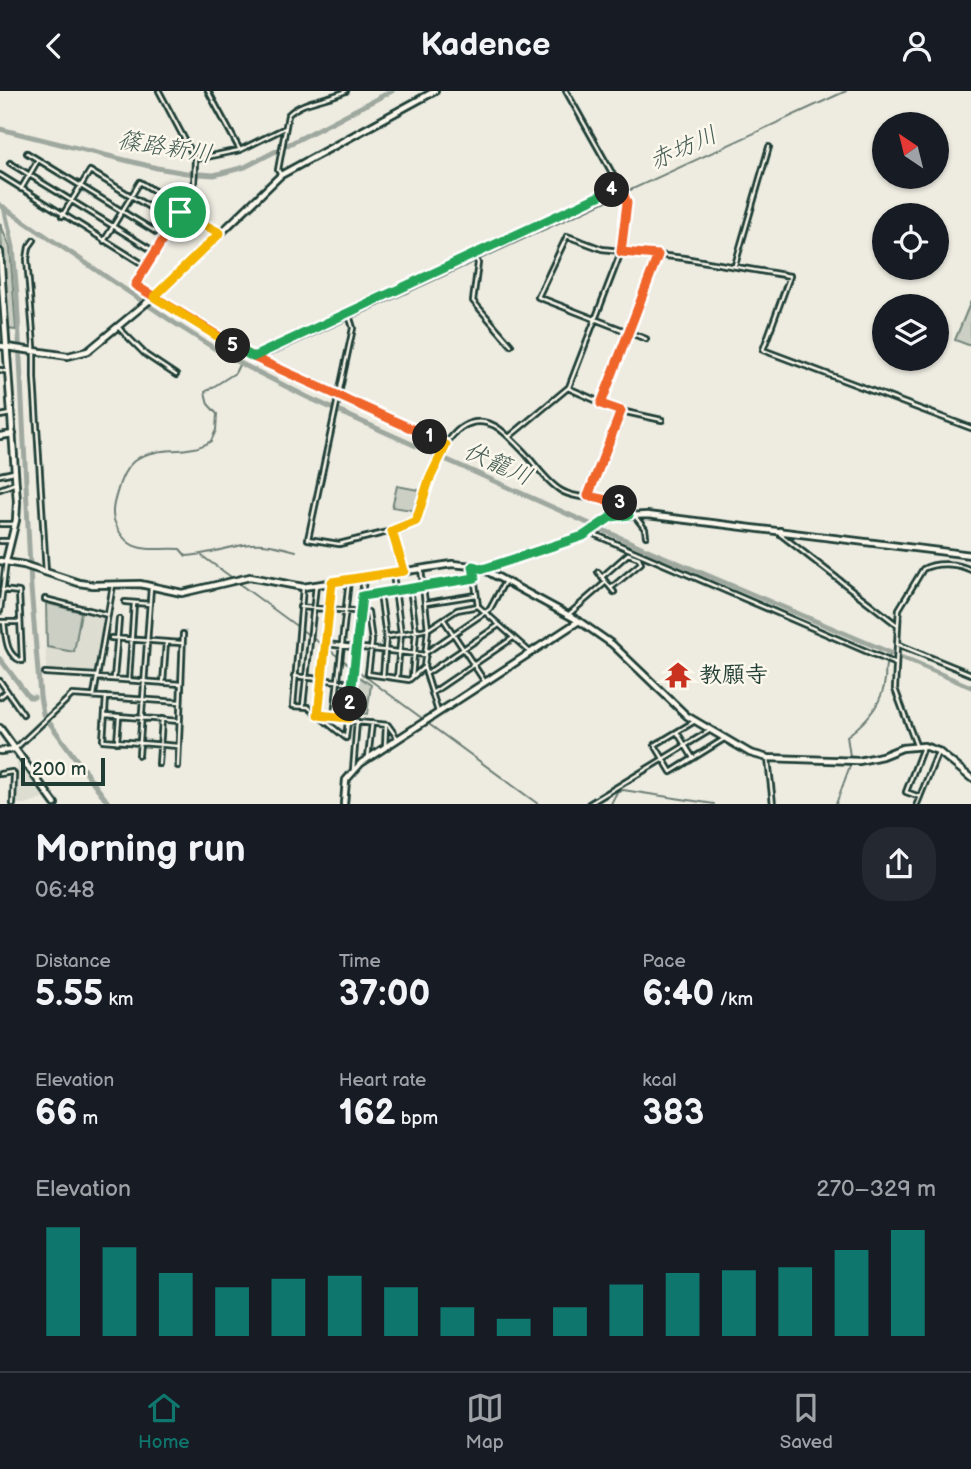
<!DOCTYPE html>
<html lang="en">
<head>
<meta charset="utf-8">
<style>
  :root { --surface:#171b24; --page:#242831; --text:#f1f3f6; --muted:#9ea1a6; --line:#363941; --accent:#0f766e }
  body { margin:0; font-family:"Balsamiq Sans","Klee One",sans-serif; background:var(--page); color:var(--text); height:100vh; display:flex; flex-direction:column; font-size:26px; white-space:nowrap }
  * { box-sizing:border-box; margin:0 }
  p { font-size:23px; color:var(--muted) }
  .icon { flex:none; width:38px; height:38px; fill:none; stroke:currentColor; stroke-width:2; stroke-linecap:round; stroke-linejoin:round }
  .map { position:relative; height:713px; overflow:hidden }
  .side { display:flex; flex-direction:column; background:var(--surface); flex:1 }
  .side>* { flex:none }
  .needle { width:46px; rotate:325deg }
  .buttons { position:absolute; left:872px; top:21px; display:grid; gap:14px }
  .buttons a { display:grid; place-items:center; width:77px; height:77px; border-radius:50%; background:var(--surface); box-shadow:0 2px 5px #0004; font-size:35px }
  .scale { position:absolute; left:21px; bottom:18px; width:84px; box-sizing:border-box; padding-left:7px; border:4px solid #1f3d34; border-top:0; font-size:19px; line-height:24px; white-space:nowrap; color:#1f3d34; -webkit-text-stroke:5px #fbf7ec; paint-order:stroke }
  .pin { position:absolute; display:grid; place-items:center; width:60px; height:60px; color:#fff; margin:-30px; border:4px solid #fff; border-radius:50%; box-shadow:0 2px 7px #0007 }
  .km { position:absolute; width:35px; height:35px; margin:-18px; border-radius:50%; background:#222; color:#fff; font-size:19px; line-height:35px; text-align:center }
  .round { display:grid; place-items:center; flex:none; width:74px; height:74px; border-radius:28px; background:var(--page) }
  .head { display:flex; align-items:center; justify-content:space-between; height:119px; padding:0 35px }
  h1 { font-size:38px; font-weight:600; line-height:52px }
  .stats { display:grid; grid-template-columns:repeat(3,1fr); gap:10px; height:119px; padding:7px 35px }
  .stats div { display:grid; align-content:center }
  .stats b { font-size:35px; font-weight:600 }
  .stats small { font-size:19px; font-weight:400 }
  .stats p { font-size:19px }
  .chart { height:196px; padding:14px 35px }
  .chart p { display:flex; justify-content:space-between }
  .chart svg { width:100%; height:126px; margin-top:7px; stroke:var(--accent); stroke-width:6 }
  header { display:flex; justify-content:space-between; align-items:center; height:91px; padding:0 35px; background:var(--surface); font-size:32px; font-weight:600 }
  .tab-bar { display:flex; justify-content:space-around; align-items:center; height:98px; border-top:2px solid var(--line); background:var(--surface); font-size:19px; color:var(--muted) }
  .tab-bar a { display:grid; justify-items:center; gap:4px }
  .tab-bar .on { color:var(--accent) }
  .map>svg:first-child { display:block }
</style>
</head>
<body>
<header><svg class="icon" aria-label="back" viewBox="0 0 24 24"><path d="M15 5l-7 7 7 7"/></svg>Kadence<svg class="icon" aria-label="person" viewBox="0 0 24 24"><circle cx="12" cy="8" r="4"/><path d="M4 21q1-7 8-7t8 7"/></svg></header>
<div class="map">
<svg width="971" height="713" viewBox="0 0 971 713">
  <rect width="100%" height="100%" fill="#eeece1"/>
  <filter id="ink" filterUnits="userSpaceOnUse"><feTurbulence type="fractalNoise" baseFrequency=".0143" numOctaves="2"/><feDisplacementMap in="SourceGraphic" scale="14" xChannelSelector="R" yChannelSelector="G"/><feConvolveMatrix kernelMatrix="1 2 1 2 8 2 1 2 1" color-interpolation-filters="sRGB"/></filter>
  <g filter="url(#ink)">
    <!-- built -->
    <path fill="#ddddd2" d="M 45,511 L 106,526 L 94,583 L 46,579 Z
      M 19,671 L 45,707 L 26,713 L 16,713 L 17,672 Z"/>
    <!-- green -->
    <path fill="#cbcfc4" stroke="#75867c" stroke-width="2" d="M 0,132 L 10,156 L 16,239 L 8,238 Z
      M 971,210 L 971,255 L 955,249 Z
      M 397,395 L 424,400 L 418,420 L 392,416 Z
      M 46,512 L 81,521 L 74,561 L 47,556 Z
      M 355,583 L 371,594 L 367,623 L 351,621 Z"/>
    <g fill="none" stroke-linecap="round" stroke-linejoin="round">
      <!-- stream -->
      <path stroke="#6c7d74" stroke-width="2" d="M 265,264 L 267,266 L 846,0
        M 240,272 L 235,282 L 205,301 L 208,313 L 217,323 L 216,339 L 211,350 C 180,371 134,341 118,398 C 115,408 111,419 114,429 C 128,467 150,456 180,458 L 186,465 C 211,464 238,451 263,453 C 274,454 285,457 296,460
        M 202,465 L 234,488
        M 238,492 L 423,628
        M 889,566 L 891,561
        M 426,631 L 538,713
        M 611,713 L 617,701 L 623,699 L 714,713
        M 836,713 L 851,672 L 847,645 C 866,631 883,613 885,588 C 886,581 884,578 887,571"/>
      <!-- river -->
      <path stroke="#9fa89f" stroke-width="5" d="M 0,38 L 157,77 L 186,82 L 214,84 L 245,76 L 392,0
        M 0,114 L 176,233 L 228,266 L 307,306 L 650,460 L 971,596
        M 4,116 L 13,156 L 17,206 L 31,497 L 40,605 L 43,623 L 109,713
        M 0,568 L 29,606 L 34,606"/>
      <!-- minor casing -->
      <g stroke="#1f3d34" stroke-width="8">
        <path id="minor" d="M 159,0 L 195,68 L 194,98 L 135,194 L 253,266 L 445,354
          M 208,0 L 240,59
          M 27,62 L 164,146
          M 196,68 L 240,59 L 285,37
          M 10,72 L 155,161
          M 0,84 L 146,175
          M 281,84 L 278,79 L 288,24 C 302,9 328,9 346,0
          M 21,98 L 38,69
          M 180,121 L 220,142
          M 62,125 L 90,80 L 174,131
          M 34,149 L 29,156 L 27,168 L 34,255 L 34,287 L 46,481
          M 104,150 L 140,91 L 182,117
          M 474,163 L 478,172 L 473,210 L 511,254
          M 735,174 L 769,56
          M 348,221 L 353,237 L 308,448 L 339,453 L 392,440
          M 118,236 L 146,264 L 176,284
          M 646,248 L 538,206 L 567,145 L 602,158 L 684,167 L 790,185 L 763,259 L 971,337
          M 253,266 L 621,95
          M 0,279 L 9,281
          M 568,297 L 620,320
          M 601,313 L 658,166
          M 0,325 L 11,323
          M 509,346 L 569,296 L 621,161 L 627,112 L 625,105 L 566,0
          M 0,384 L 14,381
          M 0,398 L 16,392
          M 588,405 L 621,320 L 662,329
          M 634,424 L 645,438 L 646,445
          M 0,433 L 15,433
          M 780,439 L 780,443 L 896,533
          M 589,441 L 896,573
          M 0,450 L 10,450
          M 473,477 L 478,515 L 531,562
          M 421,478 L 428,538 L 424,576 L 438,621
          M 404,480 L 392,440 L 416,430 C 426,399 446,311 495,335 C 504,340 512,349 519,356 C 533,369 544,389 560,399 C 576,409 600,406 618,410 L 629,424
          M 598,481 L 614,501
          M 393,483 L 401,543 L 397,587
          M 602,486 L 628,463 L 639,467 L 641,472 L 611,497
          M 333,491 L 318,624 L 349,627
          M 303,496 L 293,615 L 308,616 L 346,647 L 348,630 L 388,634 L 398,648
          M 410,497 L 416,540 L 412,586
          M 2,499 L 19,501 L 22,570 C 5,564 6,546 4,531
          M 380,502 L 386,546 L 383,585
          M 362,505 L 475,487
          M 45,508 L 108,524
          M 125,511 L 150,513
          M 426,512 L 476,504
          M 300,516 L 368,521 L 372,550 L 368,583 L 409,589 L 424,576
          M 0,520 L 6,470
          M 568,524 L 606,491
          M 444,529 L 485,591
          M 0,531 L 18,531
          M 386,546 L 428,538 L 457,519 L 478,515
          M 111,547 L 181,552
          M 326,553 L 426,564
          M 897,553 L 971,583
          M 427,561 L 490,518 L 505,490
          M 45,582 L 97,585
          M 426,583 L 499,534
          M 294,585 L 353,592
          M 97,587 L 181,593
          M 114,587 L 119,528
          M 129,589 L 134,512
          M 0,590 L 23,623
          M 163,592 L 166,551
          M 432,602 L 513,547
          M 94,604 L 113,494
          M 0,606 L 7,600
          M 106,606 L 103,649 L 178,655
          M 303,615 L 316,494
          M 106,624 L 179,630
          M 334,625 L 349,489
          M 349,626 L 364,487
          M 695,630 L 655,654 L 671,681 L 724,648
          M 677,641 L 693,667
          M 117,651 L 119,626
          M 916,654 L 895,598 L 898,534 L 899,518 L 923,478 C 936,471 957,472 971,479
          M 385,656 L 386,634
          M 15,658 L 72,604 L 180,611
          M 139,664 L 151,496
          M 368,667 L 372,632
          M 768,668 L 773,713
          M 159,673 L 162,628
          M 178,675 L 183,543
          M 353,679 L 357,630
          M 0,683 L 12,681 L 14,683 L 13,713
          M 920,706 L 906,701 L 923,656
          M 589,713 L 709,640
          M 917,713 L 938,661"/>
      </g>
      <!-- tertiary casing -->
      <g stroke="#1f3d34" stroke-width="10">
        <path id="tertiary" d="M 0,161 L 17,411 L 16,429 L 6,470
          M 0,255 L 68,265 L 88,260 L 162,199 L 281,84 L 435,0
          M 0,345 L 13,343
          M 483,478 L 583,445 L 611,426 L 647,424 L 971,464
          M 0,637 L 55,713
          M 0,660 L 15,658
          M 344,713 L 346,689 L 361,672 L 579,530"/>
      </g>
      <!-- secondary casing -->
      <g stroke="#1f3d34" stroke-width="10">
        <path id="secondary" d="M 0,470 L 24,474 L 79,492 L 93,494 L 140,493 L 182,502 L 250,486 L 303,496 L 452,473 L 473,475 L 483,478 L 579,530 L 612,553 L 687,625 L 750,662 L 768,667 L 859,670 L 882,665 L 902,657 L 924,655 L 938,660 L 971,687"/>
      </g>
      <!-- minor -->
      <use href="#minor" stroke="#fbf7ec" stroke-width="2.5"/>
      <!-- tertiary -->
      <use href="#tertiary" stroke="#fbf7ec" stroke-width="4.5"/>
      <!-- secondary -->
      <use href="#secondary" stroke="#fbf7ec" stroke-width="4.5"/>
    </g>
  </g>
  <g fill="none" stroke-linecap="round" stroke-linejoin="round" filter="url(#ink)">
    <!-- split-1 casing -->
    <g stroke="#fff" stroke-width="14">
      <path id="split-1" d="M 180,121 L 135,194 L 253,266 L 430,346"/>
    </g>
    <!-- split-2 casing -->
    <g stroke="#fff" stroke-width="14">
      <path id="split-2" d="M 350,613 L 349,627 L 318,624 L 332,491 L 404,480 L 392,440 L 416,430 L 429,389 L 446,354 L 430,346"/>
    </g>
    <!-- split-3 casing -->
    <g stroke="#fff" stroke-width="14">
      <path id="split-3" d="M 350,613 L 362,505 L 475,487 L 473,475 L 483,478 L 583,445 L 611,426 L 629,424 L 620,412"/>
    </g>
    <!-- split-4 casing -->
    <g stroke="#fff" stroke-width="14">
      <path id="split-4" d="M 612,99 L 621,95 L 627,112 L 621,161 L 658,164 L 601,313 L 621,320 L 588,405 L 620,412"/>
    </g>
    <!-- split-5 casing -->
    <g stroke="#fff" stroke-width="14">
      <path id="split-5" d="M 233,255 L 253,266 L 612,99"/>
    </g>
    <!-- split-6 casing -->
    <g stroke="#fff" stroke-width="14">
      <path id="split-6" d="M 180,121 L 220,142 L 154,206 L 233,255"/>
    </g>
    <!-- split-1 -->
    <use href="#split-1" stroke="#f0652b" stroke-width="9"/>
    <!-- split-2 -->
    <use href="#split-2" stroke="#f5b400" stroke-width="9"/>
    <!-- split-3 -->
    <use href="#split-3" stroke="#22a559" stroke-width="9"/>
    <!-- split-4 -->
    <use href="#split-4" stroke="#f0652b" stroke-width="9"/>
    <!-- split-5 -->
    <use href="#split-5" stroke="#22a559" stroke-width="9"/>
    <!-- split-6 -->
    <use href="#split-6" stroke="#f5b400" stroke-width="9"/>
  </g>
  <!-- icons -->
  <defs>
    <g id="temple-bare" transform="scale(2.1)"><path d="M0-6L5-2H3V0L6.5 2.5H4V6H1.5V3h-3V6H-4V2.5H-6.5L-3 0V-2H-5Z" fill="#c8321e" stroke="#fbf7ec" stroke-width="2.5" paint-order="stroke"/></g>
  </defs>
  <g fill-rule="evenodd">
    <use href="#temple-bare" x="678" y="584"/>
  </g>
  <g text-anchor="middle" dominant-baseline="central" stroke-width="5" stroke-linejoin="round" paint-order="stroke">
    <!-- poi labels -->
    <g font-size="23" font-weight="bold" fill="#1f3d34" stroke="#fbf7ec" text-anchor="start">
      <text x="699" y="584">教願寺</text>
    </g>
    <!-- water labels -->
    <g font-size="24" font-style="italic" fill="#455d54" stroke="#fbf7ec">
      <text transform="translate(165 56) rotate(9)">篠路新川</text>
      <text transform="translate(683 57) rotate(-24)">赤坊川</text>
      <text transform="translate(498 373) rotate(24)">伏籠川</text>
    </g>
  </g>
</svg>
<div class="buttons">
<a><svg class="needle" viewBox="-14 -14 28 28"><path d="M0-13l5 13h-10z" fill="#e53935"/><path d="M0 13l5-13h-10z" fill="#9ea1a6"/></svg></a>
<a><svg class="icon" aria-label="locate" viewBox="0 0 24 24"><circle cx="12" cy="12" r="6"/><path d="M12 2v4M12 18v4M2 12h4M18 12h4"/></svg></a>
<a><svg class="icon" aria-label="layers" viewBox="0 0 24 24"><path d="M12 4l9 5-9 5-9-5zM3 14l9 5 9-5"/></svg></a>
</div>
<div class="scale">200 m</div>
<div class="pin" style="left:180px;top:121px;background:#1e9e55"><svg class="icon" aria-label="arrive" viewBox="0 0 24 24"><path d="M6 21V4h12l-3 4 3 4H6"/></svg></div>
<b class="km" style="left:430px;top:346px">1</b>
<b class="km" style="left:350px;top:613px">2</b>
<b class="km" style="left:620px;top:412px">3</b>
<b class="km" style="left:612px;top:99px">4</b>
<b class="km" style="left:233px;top:255px">5</b>
</div>
<section class="side">
<div class="head"><div><h1>Morning run</h1><p>06:48</p></div><a class="round"><svg class="icon" aria-label="share" viewBox="0 0 24 24"><path d="M12 15V3M7 8l5-5 5 5M5 13v7h14v-7"/></svg></a></div>
<div class="stats">
<div><p>Distance</p><b>5.55<small> km</small></b></div>
<div><p>Time</p><b>37:00</b></div>
<div><p>Pace</p><b>6:40<small> /km</small></b></div>
</div>
<div class="stats">
<div><p>Elevation</p><b>66<small> m</small></b></div>
<div><p>Heart rate</p><b>162<small> bpm</small></b></div>
<div><p>kcal</p><b>383</b></div>
</div>
<div class="chart"><p><span>Elevation</span>270–329 m</p>
<svg viewBox="0 0 160 44" preserveAspectRatio="none"><path d="M5 44V6M15 44V13M25 44V22M35 44V27M45 44V24M55 44V23M65 44V27M75 44V34M85 44V38M95 44V34M105 44V26M115 44V22M125 44V21M135 44V20M145 44V14M155 44V7"/></svg>
</div>
</section>
<nav class="tab-bar">
<a class="on"><svg class="icon" aria-label="home" viewBox="0 0 24 24"><path d="M3 11l9-7 9 7M6 9v11h12V9"/></svg>Home</a>
<a><svg class="icon" aria-label="map" viewBox="0 0 24 24"><path d="M3 6l6-2 6 2 6-2v14l-6 2-6-2-6 2zM9 4v14M15 6v14"/></svg>Map</a>
<a><svg class="icon" aria-label="saved" viewBox="0 0 24 24"><path d="M7 4h10v16l-5-4-5 4z"/></svg>Saved</a>
</nav>
</body>
</html>
